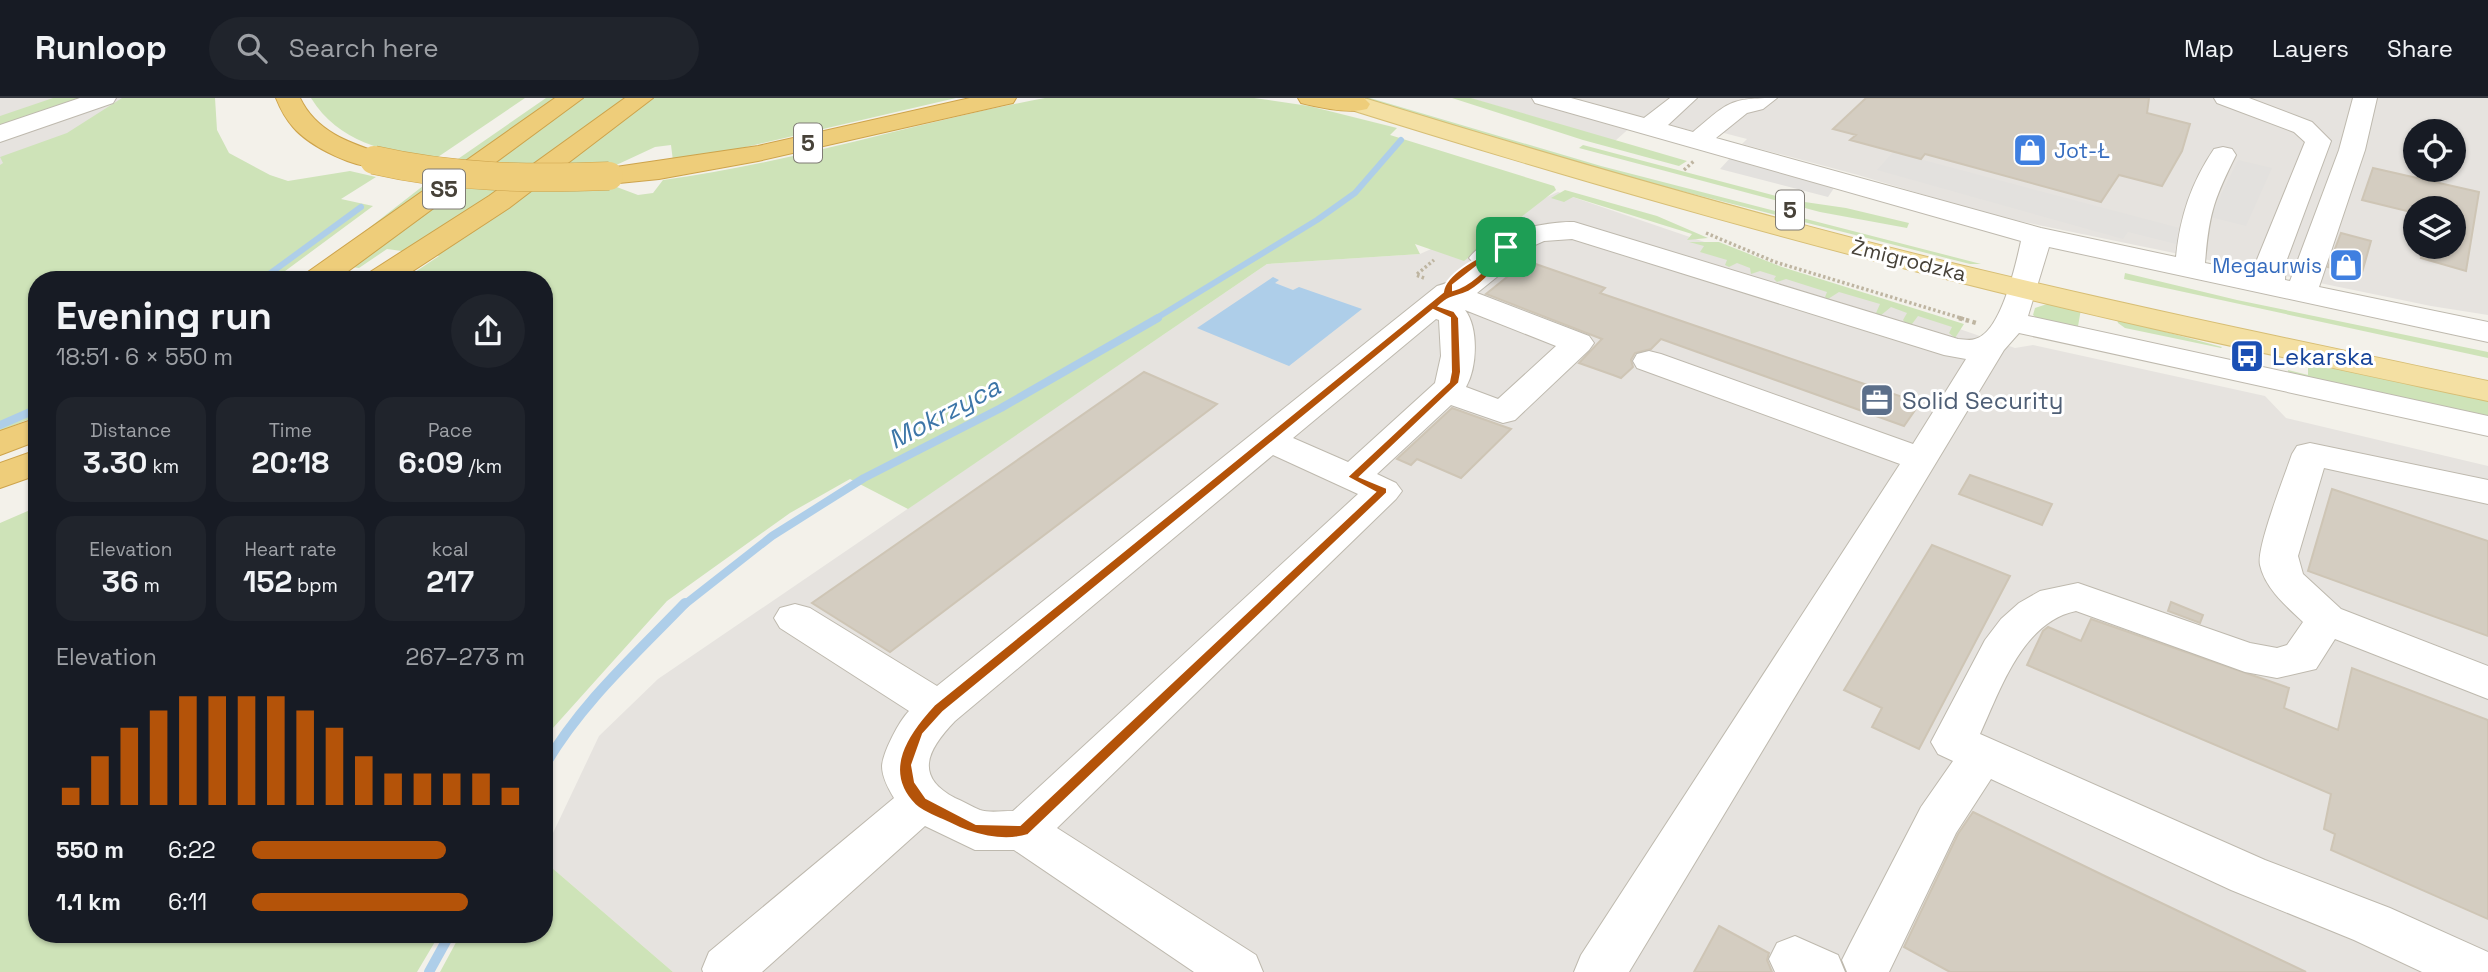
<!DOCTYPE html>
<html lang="en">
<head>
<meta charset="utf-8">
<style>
  :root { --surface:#171b24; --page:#20242c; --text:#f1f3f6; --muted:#9ea1a6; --line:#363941; --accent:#b45309 }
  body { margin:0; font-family:"Space Grotesk",sans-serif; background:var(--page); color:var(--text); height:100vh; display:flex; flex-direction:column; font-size:26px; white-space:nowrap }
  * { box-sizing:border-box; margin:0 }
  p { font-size:23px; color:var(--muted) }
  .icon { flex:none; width:38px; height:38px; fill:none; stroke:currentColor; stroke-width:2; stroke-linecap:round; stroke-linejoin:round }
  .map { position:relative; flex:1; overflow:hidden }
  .details { position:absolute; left:28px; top:173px; width:525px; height:672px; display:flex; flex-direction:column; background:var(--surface); border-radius:28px; box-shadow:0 2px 5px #0004 }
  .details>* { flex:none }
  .buttons { position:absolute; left:2403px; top:21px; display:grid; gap:14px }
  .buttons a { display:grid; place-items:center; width:63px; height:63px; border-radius:50%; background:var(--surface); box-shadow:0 2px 5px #0004; font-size:35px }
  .pin { position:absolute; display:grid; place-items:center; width:60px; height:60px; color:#fff; margin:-30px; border-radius:14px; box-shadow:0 4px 10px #0006 }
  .round { display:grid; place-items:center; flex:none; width:74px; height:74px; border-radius:37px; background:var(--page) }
  .overview { display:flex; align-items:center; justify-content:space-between; height:119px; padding:0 28px }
  h1 { font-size:38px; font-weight:700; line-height:52px }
  .figures { display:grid; grid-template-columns:repeat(3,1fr); gap:10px; height:119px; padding:7px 28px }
  .figures div { display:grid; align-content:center; border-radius:18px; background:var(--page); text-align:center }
  .figures b { font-size:30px; font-weight:700 }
  .figures small { font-size:19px; font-weight:400 }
  .figures p { font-size:19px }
  .chart { height:196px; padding:14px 28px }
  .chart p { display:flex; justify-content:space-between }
  .chart svg { width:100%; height:126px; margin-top:7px; stroke:var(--accent); stroke-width:6 }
  ul { padding:0 28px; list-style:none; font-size:23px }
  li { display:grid; grid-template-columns:112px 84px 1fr; align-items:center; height:52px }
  li i { height:18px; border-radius:9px; background:var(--accent) }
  header { display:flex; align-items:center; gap:42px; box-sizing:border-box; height:98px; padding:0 35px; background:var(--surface); border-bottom:2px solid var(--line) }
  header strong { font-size:33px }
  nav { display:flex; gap:38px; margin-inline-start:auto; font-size:24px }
  .search { width:490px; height:63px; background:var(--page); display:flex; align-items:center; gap:18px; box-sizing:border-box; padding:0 24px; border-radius:38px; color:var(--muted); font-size:26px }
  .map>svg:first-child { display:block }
</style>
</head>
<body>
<header>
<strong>Runloop</strong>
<div class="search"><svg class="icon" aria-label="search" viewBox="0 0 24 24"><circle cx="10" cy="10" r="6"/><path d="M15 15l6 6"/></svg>Search here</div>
<nav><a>Map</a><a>Layers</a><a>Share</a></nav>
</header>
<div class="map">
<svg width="2488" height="874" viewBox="0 0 2488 874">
  <rect width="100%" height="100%" fill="#f3f1ea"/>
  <!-- industrial -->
  <path fill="#e6e3df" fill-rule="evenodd" d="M 0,0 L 150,0 L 0,99 Z
    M 1470,0 L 2488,0 L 2488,217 L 2431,208 L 1995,118 L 1858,77 L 1742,46 L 1747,41 L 1720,34 L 1697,34 L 1642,19 L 1615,43 ZM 2415,33 L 2454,33 L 2454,72 L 2415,72 ZM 2415,110 L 2454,110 L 2454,149 L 2415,149 Z
    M 1558,94 L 2015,250 L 2033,247 L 2265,298 L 2286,320 L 2488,368 L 2488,874 L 673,874 L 544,763 L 544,754 L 599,638 L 658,581 L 1267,166 L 1420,156 Z"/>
  <!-- green -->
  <path fill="#cee3b8" d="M 53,0 L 93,0 L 0,32 L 0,18 Z
    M 122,0 L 215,0 L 217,32 L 229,55 L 270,77 L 288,83 L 350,73 L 376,79 L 341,101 L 373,108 L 273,182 L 37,182 L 37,318 L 0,333 L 0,67 L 3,65 L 0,59 L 67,35 Z
    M 311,0 L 525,0 L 432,63 C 384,52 339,45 311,0 Z
    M 546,0 L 630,0 L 409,154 L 387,151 L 359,170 L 324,165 L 455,63 Z
    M 652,0 L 956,0 L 712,57 L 673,63 L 671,47 L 655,49 L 612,69 L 561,71 Z
    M 1045,0 L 1254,0 L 1309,8 L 1397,30 L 1390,37 L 1554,88 L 1556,92 L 1464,163 L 1415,146 L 1420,156 L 1267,166 L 908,411 L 850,381 L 790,415 L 667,503 L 544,640 L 544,182 L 403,182 L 439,158 L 434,156 L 533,92 L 614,88 L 638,97 L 653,95 L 663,82 C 792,65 917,24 1045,0 Z
    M 1357,0 L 1370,0 L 1601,68 L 1981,166 L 1970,166 L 1594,71 Z
    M 1452,0 L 1471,0 L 1687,63 L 1679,68 L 1583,42 Z
    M 1583,47 L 1791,102 L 1846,110 L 1909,125 L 1907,130 L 1820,114 L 1579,50 Z
    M 1565,92 L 1657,118 L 1708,140 L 1687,142 L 1692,136 L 1573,99 L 1564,104 L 1551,100 Z
    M 1689,144 L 1719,144 L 1782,169 L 1964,226 L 1955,240 L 1949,235 L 1952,229 L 1918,218 L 1912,226 L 1906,226 L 1903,222 L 1907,215 L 1891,209 L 1880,218 L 1876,215 L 1880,206 L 1839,194 L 1828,201 L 1825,199 L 1827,194 L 1786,181 L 1777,184 L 1774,181 L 1776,178 L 1760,173 L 1751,176 L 1750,170 L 1737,165 L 1729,169 L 1725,167 L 1727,162 L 1700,154 L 1704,148 Z
    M 2125,175 L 2237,202 L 2488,254 L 2488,260 L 2124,181 Z
    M 2047,206 L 2081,211 L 2077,234 L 2039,222 L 2033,217 L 2035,210 Z
    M 2117,221 L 2222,249 L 2221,250 L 2125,230 L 2118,225 Z
    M 2308,268 L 2361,274 L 2488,301 L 2488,323 L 2289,280 L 2288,272 L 2308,277 Z
    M 37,409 L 37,836 L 439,837 L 417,874 L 0,874 L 0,425 Z
    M 544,763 L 673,874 L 440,874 L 460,837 L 544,836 Z"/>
  <!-- parking -->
  <path fill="#e3e1de" d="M 1893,54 L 2187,132 L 2180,147 L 2128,134 L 2123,141 L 1877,72 Z
    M 1731,59 L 1836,87 L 1828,99 L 1720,71 Z
    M 2238,62 L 2272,70 L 2246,128 L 2210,119 Z"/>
  <!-- water -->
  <path fill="#aecee9" d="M 1273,179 L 1279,182 L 1275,185 L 1293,192 L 1299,189 L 1362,211 L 1289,268 L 1197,230 Z"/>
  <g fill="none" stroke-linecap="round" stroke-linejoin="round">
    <!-- stream-far2 -->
    <path stroke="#aecee9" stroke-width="6" d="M 261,182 L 361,109
      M 1155,221 L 1317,122 L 1355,95 L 1401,42"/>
    <!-- stream-far1 -->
    <path stroke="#aecee9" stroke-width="8" d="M 0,327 L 37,311
      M 684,507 L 772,438 L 864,380 L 1001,310 L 1158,220"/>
    <!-- stream -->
    <path stroke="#aecee9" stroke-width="10" d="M 544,669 C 580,606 635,557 685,505
      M 429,874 L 450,836"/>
  </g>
  <!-- building -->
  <path fill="#d4cdc1" stroke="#cec5b5" stroke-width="2" d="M 1866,0 L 2149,0 L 2147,15 L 2190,26 L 2182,53 L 2162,88 L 2119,77 L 2101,104 L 1925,56 L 1921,61 L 1850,42 L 1856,37 L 1833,31 Z
    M 2373,70 L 2479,94 L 2466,173 L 2421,160 L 2424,149 L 2454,149 L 2454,110 L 2415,110 L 2415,115 L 2362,102 Z
    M 2341,135 L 2371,143 L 2361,178 L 2328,169 Z
    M 1527,163 L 1605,190 L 1600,195 L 1920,305 L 1904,328 L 1661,241 L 1651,251 L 1635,255 L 1631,262 L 1633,269 L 1621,280 L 1613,277 L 1579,265 L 1602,241 L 1486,196 Z
    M 1144,274 L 1217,306 L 890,554 L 812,505 Z
    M 1452,310 L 1511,331 L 1461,380 L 1417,361 L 1411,367 L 1397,361 Z
    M 1970,377 L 2052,406 L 2042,427 L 1959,396 Z
    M 2332,391 L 2488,443 L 2488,538 L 2308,473 Z
    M 1932,447 L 2010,478 L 1919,651 L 1872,629 L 1882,610 L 1844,592 Z
    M 2171,504 L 2203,517 L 2200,525 L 2168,513 Z
    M 2091,521 L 2289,590 L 2284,610 L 2338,632 L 2352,570 L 2488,622 L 2488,821 L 2331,752 L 2335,736 L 2324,731 L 2331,696 L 2027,567 L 2043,533 L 2048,529 L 2081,543 Z
    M 1973,714 L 2109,780 L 2306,874 L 1950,874 L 1904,849 L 1958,736 Z
    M 1719,828 L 1769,855 L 1767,862 L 1772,874 L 1694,874 Z"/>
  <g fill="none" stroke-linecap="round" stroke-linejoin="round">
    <!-- minor casing -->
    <g stroke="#beb9ae" stroke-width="2">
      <path id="minor" d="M 80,0 L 116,0 L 113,5 L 0,44 L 0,27 Z
        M 1532,0 L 1571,0 L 1644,20 L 1670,0 L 1697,0 L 1668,27 L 1693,34 C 1729,4 1729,0 1777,0 L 1763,11 L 1747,15 L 1716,40 L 2041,130 L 2176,159 C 2180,119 2191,85 2214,51 L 2223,49 L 2232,51 L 2236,57 C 2214,101 2209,115 2205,165 L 2255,175 L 2256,164 L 2305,44 L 2294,34 L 2217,5 L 2214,0 L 2249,0 L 2312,24 L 2331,43 L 2286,164 L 2285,182 L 2290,183 L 2339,52 L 2353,0 L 2377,0 L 2365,52 L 2319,189 L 2488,224 L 2488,244 L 2049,149 L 2028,218 L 2488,318 L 2488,338 L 2019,235 L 2004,252 L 1629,874 L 1574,874 L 1581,857 L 1900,366 L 1637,270 L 1633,263 L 1637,256 L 1649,253 L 1661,256 L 1913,346 L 1966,261 L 1944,257 L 1572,141 L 1544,143 L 1517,155 L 1498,178 L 1477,195 L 1589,238 L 1594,245 L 1589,252 L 1515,322 L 1503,325 L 1451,307 L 1377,376 L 1396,385 L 1402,393 L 1396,401 L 1057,730 L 1256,857 L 1263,874 L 1194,874 L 1014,752 L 975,752 L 925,728 L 762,874 L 703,874 L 702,871 L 709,854 L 894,700 C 888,690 882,679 882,668 C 883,654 899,623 909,613 L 780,530 L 774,520 L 780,510 L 795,506 L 810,510 L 937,588 L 1437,188 C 1452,184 1464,178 1476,167 L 1469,160 C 1486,136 1546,123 1574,124 L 1958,241 C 1963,241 1970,243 1975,241 C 2001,235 2016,166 2021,143 L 1535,5 ZM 1465,212 L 1556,248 L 1498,301 L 1466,289 C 1477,270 1479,230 1465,212 ZM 1436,221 L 1439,222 L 1441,258 L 1435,285 L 1348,364 L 1293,340 ZM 1273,357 L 1358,396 L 1013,713 C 1002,713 989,715 980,712 C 972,709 963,703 955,700 C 913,678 928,651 955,623 Z
        M 2310,345 L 2488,382 L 2488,406 L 2324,370 L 2298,458 L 2303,476 L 2341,511 L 2488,568 L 2488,601 L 2335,541 L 2316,571 L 2277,580 L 2245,574 L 2076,513 C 2022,524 2000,593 1980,636 L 2265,762 L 2390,810 L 2488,854 L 2488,874 L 2422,874 L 2354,842 L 2231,792 L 1991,681 L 1956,735 L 1889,874 L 1847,874 L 1842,862 L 1850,846 L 1921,709 L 1953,663 L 1938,656 L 1931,644 L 1985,542 L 2001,521 L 2019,505 L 2040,493 L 2078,485 L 2250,545 L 2277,550 L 2287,547 L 2303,524 C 2286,508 2265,490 2260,467 C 2256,450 2285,377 2292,356 L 2297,348 Z
        M 1795,838 L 1838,857 L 1845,874 L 1775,874 L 1769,861 L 1777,845 Z"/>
    </g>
    <!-- major casing -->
    <g stroke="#d7be75" stroke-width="2">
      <path id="major" d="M 1326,0 L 1364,0 C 1562,61 1762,119 1964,168 C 2138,210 2313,246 2488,283 L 2488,303 C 2310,265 2131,228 1954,183 C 1744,131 1536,70 1329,5 Z"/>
    </g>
    <!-- highway casing -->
    <g stroke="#cda34b" stroke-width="2">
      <path id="highway" d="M 276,0 L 300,0 C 316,34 350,45 383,56 L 387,62 L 383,68 C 359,74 309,48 293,29 C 285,20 280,10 276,0 Z
        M 555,0 L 583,0 L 336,182 L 301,182 L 305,176 Z
        M 625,0 L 653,0 L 509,110 L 399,182 L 363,182 L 367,176 L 489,98 Z
        M 970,0 L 1016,0 L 1013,5 L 1004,7 L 758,63 L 659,81 L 609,86 L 599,84 L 596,78 L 599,72 L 609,70 L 758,48 Z
        M 1298,0 L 1364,0 L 1370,6 L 1367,11 C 1348,16 1321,10 1301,5 Z
        M 37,320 L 37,343 L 0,357 L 0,333 Z
        M 37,352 L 37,377 L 0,390 L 0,365 Z"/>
    </g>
    <!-- path-far1 -->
    <path stroke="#beb5a1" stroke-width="3.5" stroke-dasharray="2.5 2.5" stroke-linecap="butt" d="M 1684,72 L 1694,63
      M 1706,135 L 1775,164 L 1964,221
      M 1424,180 L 1416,177 L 1434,162"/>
    <!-- path -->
    <path stroke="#beb5a1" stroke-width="4.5" stroke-dasharray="3.5 3.5" stroke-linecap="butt" d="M 1959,220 L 1976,225"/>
    <!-- minor -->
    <use href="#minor" fill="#fff" fill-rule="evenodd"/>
    <!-- major -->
    <use href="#major" fill="#f4e0a3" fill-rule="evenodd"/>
    <!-- highway -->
    <use href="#highway" fill="#eecd7a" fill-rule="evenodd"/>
    <!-- highway-bridge casing -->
    <g stroke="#cda34b" stroke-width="29" stroke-linecap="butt">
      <path id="highway-bridge" d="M 374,62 C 452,80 529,81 609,78"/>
    </g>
    <!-- highway-bridge -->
    <use href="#highway-bridge" stroke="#eecd7a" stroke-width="28"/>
  </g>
  <!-- route -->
  <path fill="#b45309" stroke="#fff" stroke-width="2" fill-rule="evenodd" d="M 1502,147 L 1510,149 C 1499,166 1486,184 1468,194 C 1455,200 1453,196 1439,208 L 1454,213 L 1459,220 L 1461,274 L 1459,285 L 1360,379 L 1387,390 L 1387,395 L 1028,737 C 1003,745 972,737 949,725 C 939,720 923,715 915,707 C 881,673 908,635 934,607 L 1443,194 C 1445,174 1485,156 1502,147 ZM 1496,157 C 1487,171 1469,188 1453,192 L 1453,187 L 1481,165 ZM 1433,212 L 1450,220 L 1451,274 L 1449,284 L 1347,379 L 1375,394 L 1020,727 L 976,726 L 926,700 L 915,684 L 912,667 L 923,636 L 943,614 Z"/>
  <!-- icons -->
  <defs>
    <g id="shop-square" transform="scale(1.75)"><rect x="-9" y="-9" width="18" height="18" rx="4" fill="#3f7fe0" stroke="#fff"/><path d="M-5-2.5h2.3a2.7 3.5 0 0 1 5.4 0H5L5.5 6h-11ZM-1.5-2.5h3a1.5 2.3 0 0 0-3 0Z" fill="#fff"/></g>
    <g id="bus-square" transform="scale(1.75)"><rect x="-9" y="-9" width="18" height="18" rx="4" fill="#1a4fb4" stroke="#fff"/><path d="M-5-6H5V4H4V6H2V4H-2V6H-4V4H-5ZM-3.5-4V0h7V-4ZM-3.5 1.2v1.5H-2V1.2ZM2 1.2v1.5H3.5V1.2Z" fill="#fff"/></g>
    <g id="office-square" transform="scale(1.75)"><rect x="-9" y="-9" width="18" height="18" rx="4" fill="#5c6f8a" stroke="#fff"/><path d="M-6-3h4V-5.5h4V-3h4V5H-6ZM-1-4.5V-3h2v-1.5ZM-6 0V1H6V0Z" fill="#fff"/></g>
  </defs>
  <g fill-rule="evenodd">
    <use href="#shop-square" x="2030" y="52"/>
    <use href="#shop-square" x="2346" y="167"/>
    <use href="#bus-square" x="2247" y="258"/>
    <use href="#office-square" x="1877" y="302"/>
  </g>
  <g text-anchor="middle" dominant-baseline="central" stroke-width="6" stroke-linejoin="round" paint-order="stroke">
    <!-- far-shop labels -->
    <g font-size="21" fill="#366cbe" stroke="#fff" text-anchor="start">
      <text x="2054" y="52">Jot-Ł</text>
      <text x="2322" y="167" text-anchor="end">Megaurwis</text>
    </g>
    <!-- far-street labels -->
    <g font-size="21" fill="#474239" stroke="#fff">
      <text transform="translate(1909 162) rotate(14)">Żmigrodzka</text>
    </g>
    <!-- shield labels -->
    <g fill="#fff" stroke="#7e7b74" stroke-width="2">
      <rect x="794" y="25.5" width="28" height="39" rx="5"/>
      <rect x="423" y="71.5" width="42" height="39" rx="5"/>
      <rect x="1776" y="92.5" width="28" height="39" rx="5"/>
    </g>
    <g font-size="23" font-weight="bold" fill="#474239">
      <text x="808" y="45">5</text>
      <text x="444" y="91">S5</text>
      <text x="1790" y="112">5</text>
    </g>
    <!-- transit labels -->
    <g font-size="24" fill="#164399" stroke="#fff" text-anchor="start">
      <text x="2272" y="258">Lekarska</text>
    </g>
    <!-- service labels -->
    <g font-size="24" fill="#4e5e75" stroke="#fff" text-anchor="start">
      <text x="1902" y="302">Solid Security</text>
    </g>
    <!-- water labels -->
    <g font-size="26" font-style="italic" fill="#3d76a8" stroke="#fff">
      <text transform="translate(944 315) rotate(-28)">Mokrzyca</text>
    </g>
  </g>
</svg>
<div class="buttons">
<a><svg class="icon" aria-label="locate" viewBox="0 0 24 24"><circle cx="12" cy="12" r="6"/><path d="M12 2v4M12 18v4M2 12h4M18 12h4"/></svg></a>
<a><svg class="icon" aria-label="layers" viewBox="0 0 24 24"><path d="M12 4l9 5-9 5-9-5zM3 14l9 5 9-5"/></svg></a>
</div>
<div class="pin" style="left:1506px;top:149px;background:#1e9e55"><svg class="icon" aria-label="arrive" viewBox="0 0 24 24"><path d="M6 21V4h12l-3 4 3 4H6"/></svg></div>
<section class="details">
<div class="overview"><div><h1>Evening run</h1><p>18:51 · 6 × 550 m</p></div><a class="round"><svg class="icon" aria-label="share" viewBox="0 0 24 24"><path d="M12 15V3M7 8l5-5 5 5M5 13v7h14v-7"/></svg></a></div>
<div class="figures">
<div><p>Distance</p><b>3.30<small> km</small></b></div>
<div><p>Time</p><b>20:18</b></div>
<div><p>Pace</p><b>6:09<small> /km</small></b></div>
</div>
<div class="figures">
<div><p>Elevation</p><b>36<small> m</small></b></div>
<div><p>Heart rate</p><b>152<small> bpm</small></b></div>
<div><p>kcal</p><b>217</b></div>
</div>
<div class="chart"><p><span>Elevation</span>267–273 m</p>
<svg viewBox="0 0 160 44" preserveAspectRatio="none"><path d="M5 44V38M15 44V27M25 44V17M35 44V11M45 44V6M55 44V6M65 44V6M75 44V6M85 44V11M95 44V17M105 44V27M115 44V33M125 44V33M135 44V33M145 44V33M155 44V38"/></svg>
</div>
<ul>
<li><b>550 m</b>6:22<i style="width:71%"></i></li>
<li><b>1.1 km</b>6:11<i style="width:79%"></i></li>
</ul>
</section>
</div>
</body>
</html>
